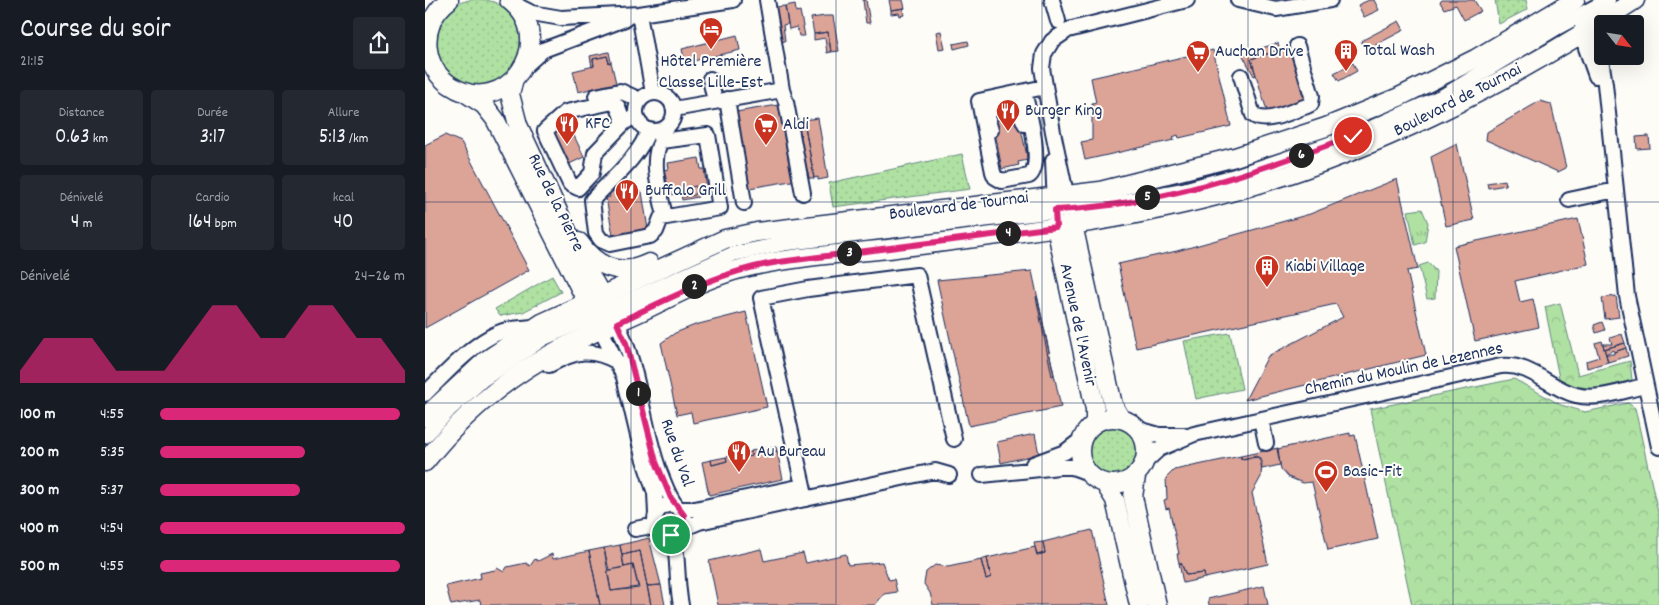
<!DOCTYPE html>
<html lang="fr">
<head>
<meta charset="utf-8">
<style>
  :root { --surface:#171b24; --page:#242831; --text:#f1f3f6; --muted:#9ea1a6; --accent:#db2777 }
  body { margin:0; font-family:Dekko,sans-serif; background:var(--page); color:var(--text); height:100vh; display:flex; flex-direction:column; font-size:19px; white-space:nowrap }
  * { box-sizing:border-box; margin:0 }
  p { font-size:16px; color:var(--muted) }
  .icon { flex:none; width:28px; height:28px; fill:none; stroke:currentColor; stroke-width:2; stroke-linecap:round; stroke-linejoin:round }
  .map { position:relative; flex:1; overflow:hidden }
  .details { display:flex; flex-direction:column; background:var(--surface); width:425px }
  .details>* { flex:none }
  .needle { width:32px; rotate:120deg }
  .controls { position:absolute; left:1169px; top:15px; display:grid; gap:10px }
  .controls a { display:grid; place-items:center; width:50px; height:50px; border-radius:5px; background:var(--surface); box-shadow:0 5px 20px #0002; font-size:25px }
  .pin { position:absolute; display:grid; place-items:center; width:42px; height:42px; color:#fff; margin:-21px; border:2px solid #fff; border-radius:50%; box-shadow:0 1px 5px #0007 }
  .km { position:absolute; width:25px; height:25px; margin:-12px; border-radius:50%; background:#222; color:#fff; font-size:14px; line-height:25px; text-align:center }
  .round { display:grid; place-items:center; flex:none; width:52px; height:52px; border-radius:5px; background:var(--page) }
  .overview { display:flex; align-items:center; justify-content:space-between; height:85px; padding:0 20px }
  h1 { font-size:28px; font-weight:600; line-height:38px }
  .stats { display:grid; grid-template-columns:repeat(3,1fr); gap:8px; height:85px; padding:5px 20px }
  .stats div { display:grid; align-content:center; border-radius:5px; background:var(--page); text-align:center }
  .stats b { font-size:21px; font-weight:600 }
  .stats small { font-size:14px; font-weight:400 }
  .stats p { font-size:14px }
  .chart { height:140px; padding:10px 20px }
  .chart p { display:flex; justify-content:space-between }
  .chart svg { width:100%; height:90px; margin-top:5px; fill:var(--accent); opacity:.7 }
  ul { padding:0 20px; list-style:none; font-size:16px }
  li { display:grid; grid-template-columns:80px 60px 1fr; align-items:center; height:38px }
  li i { height:12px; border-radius:6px; background:var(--accent) }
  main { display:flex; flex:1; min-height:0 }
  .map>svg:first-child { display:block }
</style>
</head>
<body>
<main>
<section class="details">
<div class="overview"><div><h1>Course du soir</h1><p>21:15</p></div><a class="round"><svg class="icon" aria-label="share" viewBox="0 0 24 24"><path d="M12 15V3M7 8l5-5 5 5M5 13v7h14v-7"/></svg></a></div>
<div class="stats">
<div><p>Distance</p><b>0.63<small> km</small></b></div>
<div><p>Durée</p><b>3:17</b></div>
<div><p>Allure</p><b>5:13<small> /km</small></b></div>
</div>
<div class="stats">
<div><p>Dénivelé</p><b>4<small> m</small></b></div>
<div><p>Cardio</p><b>164<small> bpm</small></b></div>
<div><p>kcal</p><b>40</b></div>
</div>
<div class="chart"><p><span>Dénivelé</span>24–26 m</p>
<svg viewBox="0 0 160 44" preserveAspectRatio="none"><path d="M0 44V38L10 22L20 22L30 22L40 38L50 38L60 38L70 22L80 6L90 6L100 22L110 22L120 6L130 6L140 22L150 22L160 38V44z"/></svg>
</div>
<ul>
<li><b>100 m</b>4:55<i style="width:98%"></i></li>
<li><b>200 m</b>5:35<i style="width:59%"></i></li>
<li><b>300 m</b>5:37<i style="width:57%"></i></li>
<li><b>400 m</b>4:54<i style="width:100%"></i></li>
<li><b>500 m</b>4:55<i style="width:98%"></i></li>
</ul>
</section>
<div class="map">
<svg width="1234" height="605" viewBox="0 0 1234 605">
  <defs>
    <pattern id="grass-dots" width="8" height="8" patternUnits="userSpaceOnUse" patternTransform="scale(1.25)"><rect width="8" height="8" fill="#afe1a2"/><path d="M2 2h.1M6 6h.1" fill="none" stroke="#96c18e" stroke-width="1.8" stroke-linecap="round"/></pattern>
    <pattern id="forest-crowns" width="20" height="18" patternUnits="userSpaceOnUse" patternTransform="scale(1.25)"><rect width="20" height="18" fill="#afe1a2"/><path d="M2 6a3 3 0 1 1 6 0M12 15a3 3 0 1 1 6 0" fill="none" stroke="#96c18e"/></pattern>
    <pattern id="park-tufts" width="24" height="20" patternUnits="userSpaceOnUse" patternTransform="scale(1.25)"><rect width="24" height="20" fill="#afe1a2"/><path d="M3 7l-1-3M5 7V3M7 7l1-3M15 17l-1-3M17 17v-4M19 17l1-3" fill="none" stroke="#96c18e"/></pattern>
  </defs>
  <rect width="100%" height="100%" fill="#fdfcf7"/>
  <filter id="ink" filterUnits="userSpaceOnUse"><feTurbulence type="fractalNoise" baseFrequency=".02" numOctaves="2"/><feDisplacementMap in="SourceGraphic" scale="10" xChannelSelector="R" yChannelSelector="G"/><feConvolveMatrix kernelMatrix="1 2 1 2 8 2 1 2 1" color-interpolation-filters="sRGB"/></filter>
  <g filter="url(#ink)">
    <!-- grass -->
    <path fill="url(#grass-dots)" stroke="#658880" d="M10 42a43 43 0 1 1 86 0a43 43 0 1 1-86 0Z
      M 1070,0 L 1101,0 L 1103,9 L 1074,24 Z
      M 537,154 L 545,189 L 408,207 L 404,183 Z
      M 127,276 L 136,292 L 98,312 L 75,316 L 70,309 Z
      M 805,333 L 817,389 L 771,399 L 759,341 Z
      M662 452a27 27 0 1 1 54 0a27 27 0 1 1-54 0Z"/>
    <!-- forest -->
    <path fill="url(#forest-crowns)" stroke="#658880" d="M 1135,303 L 1153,375 L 1205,361 L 1207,380 C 1179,387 1163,394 1135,383 L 1120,307 Z
      M 1089,379 L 1136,405 L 1160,412 L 1203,403 L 1210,408 L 1234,517 L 1234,605 L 987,605 L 945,409 Z"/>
    <!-- park -->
    <path fill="url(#park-tufts)" stroke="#658880" d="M 997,209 L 1003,223 L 1000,242 L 990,245 L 983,211 Z
      M 1003,263 L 1011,271 L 1010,298 L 1002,299 L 994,266 Z"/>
    <!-- building -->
    <path fill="#dca397" stroke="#1b2f5e" d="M 438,0 L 441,0 L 445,23 L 441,23 Z
      M 464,0 L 478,0 L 480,8 L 466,10 Z
      M 944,0 L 949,0 L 954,10 L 939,17 L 933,5 Z
      M 1017,0 L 1049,0 L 1056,11 L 1039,20 L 1031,5 L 1019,9 L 1015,2 Z
      M 370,4 L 371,12 L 375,11 L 380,36 L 374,36 L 372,27 L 364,29 L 360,6 Z
      M 360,6 L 363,24 L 358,25 L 360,41 L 356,42 L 350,7 Z
      M 480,8 L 478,9 L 479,15 L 475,16 L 474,13 L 466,14 L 466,10 Z
      M 400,16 L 408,16 L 414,51 L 406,52 L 403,32 L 389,34 L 386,18 Z
      M 974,21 L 979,30 L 941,50 L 936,41 Z
      M 516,31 L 520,48 L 514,49 L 511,32 Z
      M 403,32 L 406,52 L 402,53 L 400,38 L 389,40 L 389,34 Z
      M 312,35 L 315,50 L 260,63 L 257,49 Z
      M 543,41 L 544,45 L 529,49 L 528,44 Z
      M 853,43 L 855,50 L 826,59 L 831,75 L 829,76 L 817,54 Z
      M 864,47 L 880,102 L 843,114 L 826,59 Z
      M 788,50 L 806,126 L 754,138 L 753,135 L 748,137 L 749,140 L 660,160 L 656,142 L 667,140 L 667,104 L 671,103 L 666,78 Z
      M 184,52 L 186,62 L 184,63 L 182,56 L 168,59 L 169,66 L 167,67 L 165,56 Z
      M 182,56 L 184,63 L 186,62 L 191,83 L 153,92 L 148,71 L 169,66 L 168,59 Z
      M 928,63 L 932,71 L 914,81 L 909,73 Z
      M 1115,101 L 1126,104 L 1141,168 L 1133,172 L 1061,140 L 1062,132 Z
      M 359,104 L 372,180 L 324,188 L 311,112 Z
      M 593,116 L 603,160 L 593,162 L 594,165 L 577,169 L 572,144 L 573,143 L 572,143 L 567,121 Z
      M 393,118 L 403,178 L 393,180 L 393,177 L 389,178 L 379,120 Z
      M 379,120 L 389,178 L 384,178 L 382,169 L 379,169 L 371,122 Z
      M 144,125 L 159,157 L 140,166 L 124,134 Z
      M 20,135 L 36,142 L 104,270 L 0,328 L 0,145 Z
      M 1224,136 L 1225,148 L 1212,149 L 1211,137 Z
      M 1032,144 L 1049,220 L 1021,226 L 1006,157 Z
      M 274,158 L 276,169 L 279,169 L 282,189 L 272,190 L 270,195 L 258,197 L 256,193 L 245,195 L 239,170 L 244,169 L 243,163 Z
      M 972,179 L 993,269 L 982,271 L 1001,355 L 820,400 L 843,356 L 918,317 L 911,304 L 711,348 L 693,264 L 752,251 L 885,214 Z
      M 1080,180 L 1081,185 L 1063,188 L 1062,183 Z
      M 271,186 L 273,197 L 257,200 L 255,189 Z
      M 208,188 L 209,193 L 217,192 L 223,229 L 188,235 L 181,198 L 185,197 L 184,192 Z
      M 1153,219 L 1163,264 L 1090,281 L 1095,302 L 1108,299 L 1114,327 L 1050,341 L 1029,246 Z
      M 607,271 L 636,407 L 544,426 L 512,280 Z
      M 612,296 L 629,375 L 627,376 L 611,297 Z
      M 1191,296 L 1194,317 L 1180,319 L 1177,298 Z
      M 321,312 L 342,407 L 268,423 L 266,412 L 252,415 L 236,343 L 250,333 L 270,325 Z
      M 1177,322 L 1180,330 L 1171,333 L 1169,325 Z
      M 1197,334 L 1200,343 L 1179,349 L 1178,344 L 1187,344 L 1185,338 Z
      M 1177,341 L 1183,362 L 1162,368 L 1161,361 L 1174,357 L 1170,343 Z
      M 1200,343 L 1201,348 L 1189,352 L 1188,350 L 1181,354 L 1179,349 Z
      M 1201,348 L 1203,356 L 1183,362 L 1181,354 L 1189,354 L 1189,352 Z
      M 925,433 L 925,436 L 930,435 L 953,539 L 903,550 L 887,482 L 878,483 L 863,477 L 856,469 L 852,449 Z
      M 610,434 L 614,454 L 576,463 L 572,442 Z
      M 351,447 L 352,451 L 336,454 L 335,450 Z
      M 853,448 L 855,465 L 837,469 L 834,457 L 816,459 L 816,456 Z
      M 335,449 L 336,454 L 352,451 L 358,479 L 284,495 L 277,462 L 286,460 L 287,465 L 302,461 L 301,457 L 311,455 L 312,459 L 327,456 L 326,451 Z
      M 326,452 L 327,456 L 312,459 L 311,455 Z
      M 816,456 L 816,459 L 831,456 L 837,461 L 836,477 L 827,493 L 843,564 L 780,578 L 779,573 L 761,575 L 756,563 L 754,563 L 752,554 L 754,554 L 744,508 L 741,509 L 739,500 L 742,499 L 741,478 L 749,470 Z
      M 301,457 L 302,461 L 287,465 L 286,460 Z
      M 667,530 L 684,605 L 508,605 L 505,593 L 499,584 L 501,572 L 510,565 L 523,567 L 556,560 L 561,579 L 566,577 L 562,558 L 610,547 L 612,555 L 620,553 L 618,542 Z
      M 224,538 L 236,585 L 222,586 L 215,551 L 197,555 L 195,545 Z
      M 618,542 L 620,553 L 612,555 L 609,543 Z
      M 195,545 L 199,567 L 184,570 L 179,548 Z
      M 179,548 L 186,591 L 214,588 L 208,565 L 199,567 L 197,555 L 215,551 L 226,605 L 175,605 L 164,551 Z
      M 336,549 L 339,561 L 378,553 L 381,563 L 421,554 L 423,565 L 457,562 L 464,580 L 469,579 L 472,592 L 459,594 L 450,605 L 293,605 L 284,561 Z
      M 164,551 L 175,605 L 56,605 L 55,600 L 26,605 L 21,586 L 56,578 L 55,573 L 70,570 L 72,568 L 79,572 L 82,567 L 101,563 L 105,566 L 110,559 L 113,561 L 127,554 L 128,559 Z
      M 562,558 L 566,577 L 561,579 L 556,560 Z
      M 754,563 L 756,563 L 761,575 L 779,573 L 780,578 L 758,583 Z
      M 208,565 L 213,587 L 186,591 L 182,571 Z
      M 236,585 L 240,605 L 226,605 L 222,586 Z
      M 839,586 L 843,605 L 784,605 L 783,599 Z"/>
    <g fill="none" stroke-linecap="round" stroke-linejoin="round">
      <!-- minor casing -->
      <g stroke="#1b2f5e" stroke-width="18">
        <path id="minor" d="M 342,0 L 357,90 L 361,102 L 378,193
          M 627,0 L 633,21
          M 813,0 L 851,9 L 905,0
          M 91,5 L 107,13 L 136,18 L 214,14 L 308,0
          M 214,14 L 228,93
          M 1169,18 L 1180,84 L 1202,296 L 1234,447
          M 1157,24 L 1161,48 L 1171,76
          M 99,67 L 118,50 L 200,19
          M 816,76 L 828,115 C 842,125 866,111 882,106 L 886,104 L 887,96 L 872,46
          M 285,79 L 290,101
          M 599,92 C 603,108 619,166 604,176 L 577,181 L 570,177 L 568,172 L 554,101 L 620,87
          M211 112a19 19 0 1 1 38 0a19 19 0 1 1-38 0Z
          M 171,96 L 195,91 L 215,100
          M 302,99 L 319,203
          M 249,109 L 357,90
          M 199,123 L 193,107 L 188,102 L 141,112 L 120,131 L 145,184 L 153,188 L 167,173 L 170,153 L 199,123 L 211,115
          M 223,130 C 218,153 184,182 167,200 L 171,233 L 176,240 L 185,244 L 225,236 L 231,231 L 236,218 L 295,208 L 283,135 L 236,141 L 233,131
          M 566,130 C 565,127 563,122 563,118 C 564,103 583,101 593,108 L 600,124
          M 236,141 C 224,162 236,194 240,217
          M 628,160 L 630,206
          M 1144,200 L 1191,190
          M 643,203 L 628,132 L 617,68 L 619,54 L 627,41 L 643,30 L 762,0
          M 192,323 C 215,369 217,425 235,473 C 240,485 244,498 252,507
          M 176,330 L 199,377 L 218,457 L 230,493 L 231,514
          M 124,365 C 151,351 165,347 193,362
          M 0,394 C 21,373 53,337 82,330 C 91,328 100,328 109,327
          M 836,419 L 841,443
          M 713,429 L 734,435 L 758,435
          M 0,436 L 25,409 L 57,380 L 119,338 L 308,254 L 362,243 L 674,206 L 758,190 L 810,176 L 928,136 L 1018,96 L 1133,27 L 1183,0
          M 720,462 L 734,449 L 769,434 L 1076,366 C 1106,363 1124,388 1151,395 C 1173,401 1199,390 1220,386
          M 608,464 L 640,452 L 657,439
          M 557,475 L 634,467 L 647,467 L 661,472
          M 381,499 L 336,298 L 383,289 L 492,275 L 529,439
          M230 520a15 15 0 1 1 30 0a15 15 0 1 1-30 0Z
          M 254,509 L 270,509 L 378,486
          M 210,529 L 221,527 L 234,530
          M 255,530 L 274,522 L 486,476 L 510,471 L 524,475
          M 248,535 C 254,558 251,581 256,605"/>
      </g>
      <!-- major casing -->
      <g stroke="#1b2f5e" stroke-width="21">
        <path id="major" d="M 24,0 C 8,12 0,31 3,50 C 5,64 13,77 25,85 C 80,122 137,40 84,0
          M 89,79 L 85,94 L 93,125 L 150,248 L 192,323
          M 39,92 L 59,105 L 70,119 L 176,330
          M 648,225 L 688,405 L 696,419
          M 631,227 L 670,409 L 670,423
          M 154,242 C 172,268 195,277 224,263
          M 0,417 L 60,361 L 117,323 L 300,239 L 332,232 L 675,191 L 810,157 L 901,127 L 974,97 L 1050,59 L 1150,0
          M655 451a33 33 0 1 1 66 0a33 33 0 1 1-66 0Z
          M 0,462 C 37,415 83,376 137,348 C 162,335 189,324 215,312 C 249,296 282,277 319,268 C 366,257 415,254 463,249 C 573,235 684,224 791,196 C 942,157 1080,85 1210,0
          M 711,476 L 708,497 L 732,605
          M 680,484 L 690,500 L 714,605"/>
      </g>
      <!-- minor -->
      <use href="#minor" stroke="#fdfcf7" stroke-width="14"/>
      <!-- major -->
      <use href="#major" stroke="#fdfcf7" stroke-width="18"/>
    </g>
  </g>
  <g fill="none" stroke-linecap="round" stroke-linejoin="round" filter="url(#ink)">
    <!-- route casing -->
    <g stroke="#fff" stroke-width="10">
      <path id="route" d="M 246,535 L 257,529 L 259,515 L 246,498 L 231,462 L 201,343 L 192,323 C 245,298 295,271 354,262 L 631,227 L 630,210 C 733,206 833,171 928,136"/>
    </g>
    <!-- route -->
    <use href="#route" stroke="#db2777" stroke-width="6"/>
  </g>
  <!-- grid -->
  <path fill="none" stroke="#1b2f5e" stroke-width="1" stroke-opacity="0.55" d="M 206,0 L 206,605M 411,0 L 411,605M 617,0 L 617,605M 823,0 L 823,605M 1028,0 L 1028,605M 0,202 L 1234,202M 0,403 L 1234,403"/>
  <!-- icons -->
  <defs>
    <g id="hotel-pin" transform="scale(1.25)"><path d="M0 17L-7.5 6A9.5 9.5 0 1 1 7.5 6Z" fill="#c8321e" stroke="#fdfcf7"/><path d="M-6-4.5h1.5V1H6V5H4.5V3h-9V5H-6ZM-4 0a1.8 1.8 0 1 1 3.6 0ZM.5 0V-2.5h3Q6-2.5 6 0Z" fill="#fff"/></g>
    <g id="building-pin" transform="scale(1.25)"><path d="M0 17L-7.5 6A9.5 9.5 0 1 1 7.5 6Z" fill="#c8321e" stroke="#fdfcf7"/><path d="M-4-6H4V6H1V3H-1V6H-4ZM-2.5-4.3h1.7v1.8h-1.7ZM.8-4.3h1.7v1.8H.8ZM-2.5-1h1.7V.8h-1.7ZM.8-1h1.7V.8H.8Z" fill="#fff"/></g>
    <g id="supermarket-pin" transform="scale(1.25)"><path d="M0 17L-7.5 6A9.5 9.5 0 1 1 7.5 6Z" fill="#c8321e" stroke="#fdfcf7"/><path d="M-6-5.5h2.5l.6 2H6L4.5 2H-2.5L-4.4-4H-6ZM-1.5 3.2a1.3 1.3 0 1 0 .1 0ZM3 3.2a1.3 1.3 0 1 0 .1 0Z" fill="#fff"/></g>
    <g id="restaurant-pin" transform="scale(1.25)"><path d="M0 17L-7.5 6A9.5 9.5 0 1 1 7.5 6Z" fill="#c8321e" stroke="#fdfcf7"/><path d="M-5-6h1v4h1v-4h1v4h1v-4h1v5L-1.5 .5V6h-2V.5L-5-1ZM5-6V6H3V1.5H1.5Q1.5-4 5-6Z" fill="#fff"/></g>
    <g id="stadium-pin" transform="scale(1.25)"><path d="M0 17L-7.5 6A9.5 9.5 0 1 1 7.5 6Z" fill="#c8321e" stroke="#fdfcf7"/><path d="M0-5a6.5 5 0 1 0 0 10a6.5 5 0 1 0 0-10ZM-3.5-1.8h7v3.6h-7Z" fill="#fff"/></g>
  </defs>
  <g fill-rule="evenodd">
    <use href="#hotel-pin" x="286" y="29"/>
    <use href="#building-pin" x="921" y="51"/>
    <use href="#supermarket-pin" x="773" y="52"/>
    <use href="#restaurant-pin" x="583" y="111"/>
    <use href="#restaurant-pin" x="142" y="124"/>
    <use href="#supermarket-pin" x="341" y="125"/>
    <use href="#restaurant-pin" x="202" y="191"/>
    <use href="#building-pin" x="842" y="267"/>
    <use href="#restaurant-pin" x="314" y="452"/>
    <use href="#stadium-pin" x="901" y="472"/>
  </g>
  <g text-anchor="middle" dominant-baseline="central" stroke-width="4" stroke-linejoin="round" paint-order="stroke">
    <!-- poi labels -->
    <g font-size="18" fill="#1b2f5e" stroke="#fdfcf7" text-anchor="start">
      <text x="938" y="51">Total Wash</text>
      <text x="790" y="52">Auchan Drive</text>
      <text x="286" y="62" text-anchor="middle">Hôtel Première<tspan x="286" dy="21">Classe Lille-Est</tspan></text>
      <text x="600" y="111">Burger King</text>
      <text x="160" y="124">KFC</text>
      <text x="358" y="125">Aldi</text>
      <text x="220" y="191">Buffalo Grill</text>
      <text x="860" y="267">Kiabi Village</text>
      <text x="332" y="452">Au Bureau</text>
      <text x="918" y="472">Basic-Fit</text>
    </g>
    <!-- street labels -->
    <g font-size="18" fill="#1b2f5e" stroke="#fdfcf7">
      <text transform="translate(1033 101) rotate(-27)">Boulevard de Tournai</text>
      <text transform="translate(130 203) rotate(64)">Rue de la Pierre</text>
      <text transform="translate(534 207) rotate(-7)">Boulevard de Tournai</text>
      <text transform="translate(652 325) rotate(78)">Avenue de l'Avenir</text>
      <text transform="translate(979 370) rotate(-12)">Chemin du Moulin de Lezennes</text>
      <text transform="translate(251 453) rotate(71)">Rue du Val</text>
    </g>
  </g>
</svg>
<div class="controls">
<a><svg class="needle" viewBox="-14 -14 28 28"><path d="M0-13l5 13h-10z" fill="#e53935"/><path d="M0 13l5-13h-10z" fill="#9ea1a6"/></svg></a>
</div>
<div class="pin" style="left:246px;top:535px;background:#1e9e55"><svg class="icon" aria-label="arrive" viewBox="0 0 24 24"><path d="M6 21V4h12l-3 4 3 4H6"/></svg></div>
<div class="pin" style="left:928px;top:136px;background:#d93025"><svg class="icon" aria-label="check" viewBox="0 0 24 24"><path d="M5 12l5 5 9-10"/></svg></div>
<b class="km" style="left:213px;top:393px">1</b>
<b class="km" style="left:269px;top:286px">2</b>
<b class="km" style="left:424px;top:253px">3</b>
<b class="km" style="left:583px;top:233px">4</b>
<b class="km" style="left:722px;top:197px">5</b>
<b class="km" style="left:876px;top:155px">6</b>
</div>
</main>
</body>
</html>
